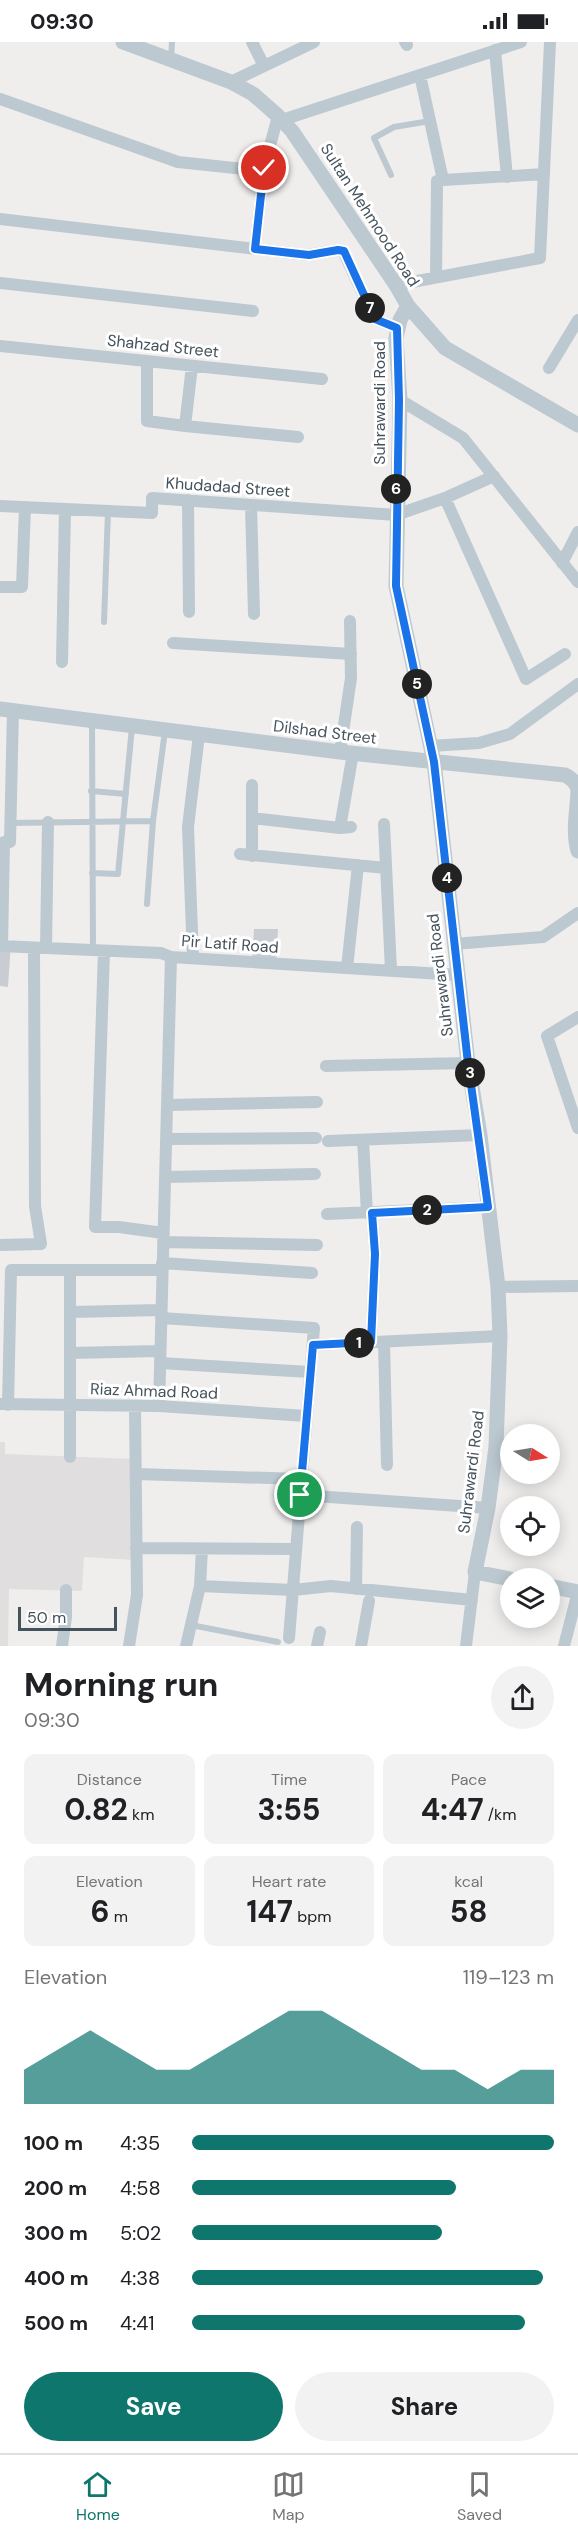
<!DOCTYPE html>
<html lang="en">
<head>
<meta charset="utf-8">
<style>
  :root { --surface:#fff; --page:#f2f2f2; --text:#202124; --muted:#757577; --line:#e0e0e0; --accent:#0f766e }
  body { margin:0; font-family:"DM Sans",sans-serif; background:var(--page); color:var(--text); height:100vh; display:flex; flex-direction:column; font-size:22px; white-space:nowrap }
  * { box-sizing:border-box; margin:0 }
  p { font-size:20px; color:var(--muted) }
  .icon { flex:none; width:33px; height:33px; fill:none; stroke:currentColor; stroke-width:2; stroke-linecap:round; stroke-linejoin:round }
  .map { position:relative; height:1604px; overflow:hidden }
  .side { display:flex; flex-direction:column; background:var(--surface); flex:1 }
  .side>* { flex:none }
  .needle { width:39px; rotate:101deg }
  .buttons { position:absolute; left:500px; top:1382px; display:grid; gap:12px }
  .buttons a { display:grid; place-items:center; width:60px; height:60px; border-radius:50%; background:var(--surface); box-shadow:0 3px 15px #0003; font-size:30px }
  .scale { position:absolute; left:18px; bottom:15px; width:99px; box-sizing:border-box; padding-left:6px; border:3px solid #44525b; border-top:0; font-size:16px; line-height:21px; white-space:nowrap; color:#44525b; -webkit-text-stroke:4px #fff; paint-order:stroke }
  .pin { position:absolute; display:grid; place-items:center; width:51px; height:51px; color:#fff; margin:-26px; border:3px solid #fff; border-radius:50%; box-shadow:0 2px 6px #0007 }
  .km { position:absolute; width:30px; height:30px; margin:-15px; border-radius:50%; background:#222; color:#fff; font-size:16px; line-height:30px; text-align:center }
  .round { display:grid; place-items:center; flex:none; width:63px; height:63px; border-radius:32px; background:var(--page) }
  .overview { display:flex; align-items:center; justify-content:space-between; height:102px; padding:0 24px }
  h1 { font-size:33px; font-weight:700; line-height:45px }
  .metrics { display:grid; grid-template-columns:repeat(3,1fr); gap:9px; height:102px; padding:6px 24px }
  .metrics div { display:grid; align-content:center; border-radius:12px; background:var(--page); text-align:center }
  .metrics b { font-size:30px; font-weight:700 }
  .metrics small { font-size:16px; font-weight:400 }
  .metrics p { font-size:16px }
  .chart { height:168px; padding:12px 24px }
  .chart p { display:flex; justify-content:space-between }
  .chart svg { width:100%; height:108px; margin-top:6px; fill:var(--accent); opacity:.7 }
  .button { display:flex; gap:12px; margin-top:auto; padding:12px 24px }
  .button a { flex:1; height:69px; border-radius:36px; background:var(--accent); color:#fff; font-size:24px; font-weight:700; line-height:69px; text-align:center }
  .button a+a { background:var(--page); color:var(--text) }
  ul { padding:0 24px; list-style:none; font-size:20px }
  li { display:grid; grid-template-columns:96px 72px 1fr; align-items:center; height:45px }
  li i { height:15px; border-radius:8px; background:var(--accent) }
  .status { display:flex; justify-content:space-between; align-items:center; height:42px; padding:0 30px; background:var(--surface); direction:ltr }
  .status svg { height:16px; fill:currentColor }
  .tabs { display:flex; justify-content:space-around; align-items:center; height:84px; border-top:2px solid var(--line); background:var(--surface); font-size:16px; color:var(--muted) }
  .tabs a { display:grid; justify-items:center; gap:3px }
  .tabs .selected { color:var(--accent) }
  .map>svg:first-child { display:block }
</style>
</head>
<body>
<div class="status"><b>09:30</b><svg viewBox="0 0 49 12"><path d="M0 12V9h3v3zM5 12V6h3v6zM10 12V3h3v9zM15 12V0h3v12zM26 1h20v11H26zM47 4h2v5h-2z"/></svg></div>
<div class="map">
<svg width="578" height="1604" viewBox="0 0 578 1604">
  <rect width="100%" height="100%" fill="#f0eded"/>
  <!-- education -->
  <path fill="#e1dedf" d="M 0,1400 L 5,1400 L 5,1412 L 133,1417 L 136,1518 L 84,1515 L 82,1549 L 9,1547 L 8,1604 L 0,1604 Z"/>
  <!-- building -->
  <path fill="#c9ccd2" d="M 254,887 L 278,887 L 276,921 L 252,920 Z
    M 0,900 L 11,900 L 8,945 L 0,944 Z"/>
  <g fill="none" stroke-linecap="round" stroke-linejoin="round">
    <!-- service -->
    <path stroke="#bcc9d0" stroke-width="6" d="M 171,17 L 172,0
      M 391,133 L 374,96 L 394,85 L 430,79
      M 104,580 L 108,469
      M 92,679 L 93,908
      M 91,749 L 126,752
      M 11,781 L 153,779
      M 92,831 L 118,832 L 132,685
      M 147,862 L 153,779 L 165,689
      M 191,1583 L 278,1600"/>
    <!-- minor -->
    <path stroke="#bcc9d0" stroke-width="12" d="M 252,0 L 264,24
      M 405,0 L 407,3
      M 495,8 L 507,135
      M 420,33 L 443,138 L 544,132
      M 231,40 L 314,0
      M 0,57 L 178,120 L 264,129
      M 282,78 L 521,0
      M 0,177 L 308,213 L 338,208 L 343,209 L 375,277 L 397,286
      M 255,207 L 264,126 L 278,74
      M 436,235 L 437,139 L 443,138
      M 0,241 L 253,269
      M 396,243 L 540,216 L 550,0
      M 0,304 L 322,337
      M 147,319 L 147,379 L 185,384
      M 192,324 L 185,384 L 298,395
      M 549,326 L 578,278
      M 400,358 L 463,396 L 578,540
      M 494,434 L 445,456 L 526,637 L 565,612
      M 188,458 L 189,570
      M 251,463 L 254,572
      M 0,464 L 152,471 L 152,456 L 396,473 L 445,456
      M 562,521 L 578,490
      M 0,545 L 22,545 L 25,465
      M 173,601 L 351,612
      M 62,620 L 65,467
      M 430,704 L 479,701 L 510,692 L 578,642
      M 340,710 L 351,636 L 350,579
      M 252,743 L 252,814
      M 252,776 L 340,786 L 351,785
      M 384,782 L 391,928
      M 340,786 L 353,711
      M 240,812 L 386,826
      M 454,902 L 543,895 L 578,871
      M 0,904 L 161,911 L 171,915 L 458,933
      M 2,904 L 4,800 L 10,800 L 13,668
      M 46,906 L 48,780
      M 104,909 L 95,1185 L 119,1185 L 163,1191
      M 193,916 L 188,785 L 199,693
      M 347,926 L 358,823
      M 578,975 L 547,994 L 578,1086
      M 326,1024 L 468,1021
      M 167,1063 L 317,1060
      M 166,1097 L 316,1096
      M 363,1098 L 367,1171
      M 328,1099 L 480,1093
      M 165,1135 L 315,1132
      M 327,1172 L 488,1165
      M 163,1200 L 317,1203
      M 0,1203 L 41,1202 L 35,1164 L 34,906
      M 162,1221 L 312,1231
      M 498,1245 L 578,1244
      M 70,1270 L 161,1268
      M 161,1276 L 314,1286 L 289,1596
      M 371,1300 L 375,1212 L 372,1171
      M 384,1300 L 387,1423
      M 313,1303 L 500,1294
      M 70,1311 L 160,1309
      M 160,1321 L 310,1330
      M 0,1362 L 159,1364 L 306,1374
      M 8,1363 L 11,1228 L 162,1228
      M 159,1364 L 171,915
      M 70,1415 L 70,1228
      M 136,1432 L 301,1437
      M 300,1453 L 488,1466
      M 136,1506 L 296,1507
      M 200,1544 L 293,1548 L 331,1544 L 472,1558
      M 356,1547 L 357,1485
      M 62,1604 L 66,1575 L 66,1548
      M 129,1604 L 137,1553 L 135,1364
      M 186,1604 L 200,1544 L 202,1507
      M 317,1604 L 320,1590
      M 361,1604 L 369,1559
      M 466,1604 L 475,1530
      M 564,1604 L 578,1550"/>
    <!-- tertiary -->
    <path stroke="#bcc9d0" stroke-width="15" d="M 123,0 L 231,40 L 253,52 L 278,74 L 292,89 L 396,243 L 408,264 L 445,306 L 578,383
      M 408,264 L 400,278 L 396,296 L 400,358 L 396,544 L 434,720 L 468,1021 L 480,1093 L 498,1245 L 500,1294 L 496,1405 L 488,1466 L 475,1530 L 510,1537
      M 0,667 L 340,710 L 565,733 C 571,736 576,740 578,747 C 578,766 572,788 578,809
      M 549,1544 L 578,1550"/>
  </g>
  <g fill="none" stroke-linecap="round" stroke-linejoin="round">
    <!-- route casing -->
    <g stroke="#fff" stroke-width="12">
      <path id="route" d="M 264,126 L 255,207 L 309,213 L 338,208 L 344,209 L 375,277 L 397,286 L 399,358 L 396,544 L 434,720 L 468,1021 L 488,1165 L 372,1171 L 375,1212 L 371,1300 L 313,1303 L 300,1453"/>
    </g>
    <!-- route -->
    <use href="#route" stroke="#1a73e8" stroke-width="8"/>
  </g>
  <g text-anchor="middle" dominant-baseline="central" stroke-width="6" stroke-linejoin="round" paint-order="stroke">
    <!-- street labels -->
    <g font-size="16" fill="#44525b" stroke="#fff">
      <text transform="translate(370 173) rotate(57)">Sultan Mehmood Road</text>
      <text transform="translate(163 304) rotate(6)">Shahzad Street</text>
      <text transform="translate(379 361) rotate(-90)">Suhrawardi Road</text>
      <text transform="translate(228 445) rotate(4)">Khudadad Street</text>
      <text transform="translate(325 690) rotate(7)">Dilshad Street</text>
      <text transform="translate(230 902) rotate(4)">Pir Latif Road</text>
      <text transform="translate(440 933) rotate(-97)">Suhrawardi Road</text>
      <text transform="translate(154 1349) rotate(2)">Riaz Ahmad Road</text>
      <text transform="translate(471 1430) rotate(-83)">Suhrawardi Road</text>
    </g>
  </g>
</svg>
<div class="buttons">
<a><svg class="needle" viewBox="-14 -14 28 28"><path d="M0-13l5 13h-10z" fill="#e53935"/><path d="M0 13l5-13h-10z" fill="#757577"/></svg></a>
<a><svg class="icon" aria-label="locate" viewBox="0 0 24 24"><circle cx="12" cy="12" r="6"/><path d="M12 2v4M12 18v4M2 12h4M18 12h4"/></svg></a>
<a><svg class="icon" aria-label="layers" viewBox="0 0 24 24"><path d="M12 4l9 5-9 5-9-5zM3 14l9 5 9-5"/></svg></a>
</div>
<div class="scale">50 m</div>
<div class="pin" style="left:300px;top:1453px;background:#1e9e55"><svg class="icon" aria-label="arrive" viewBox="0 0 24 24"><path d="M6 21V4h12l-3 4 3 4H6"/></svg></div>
<div class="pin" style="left:264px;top:126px;background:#d93025"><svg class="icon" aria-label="check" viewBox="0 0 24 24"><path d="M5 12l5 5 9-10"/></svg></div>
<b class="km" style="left:359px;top:1301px">1</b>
<b class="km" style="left:427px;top:1168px">2</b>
<b class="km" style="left:470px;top:1031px">3</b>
<b class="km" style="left:447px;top:836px">4</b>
<b class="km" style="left:417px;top:642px">5</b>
<b class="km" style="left:396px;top:447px">6</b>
<b class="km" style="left:370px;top:266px">7</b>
</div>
<section class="side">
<div class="overview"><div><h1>Morning run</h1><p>09:30</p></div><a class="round"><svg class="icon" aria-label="share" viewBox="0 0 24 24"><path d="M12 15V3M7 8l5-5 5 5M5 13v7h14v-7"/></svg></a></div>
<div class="metrics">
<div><p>Distance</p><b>0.82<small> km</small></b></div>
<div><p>Time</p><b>3:55</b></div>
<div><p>Pace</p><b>4:47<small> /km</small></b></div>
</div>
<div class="metrics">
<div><p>Elevation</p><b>6<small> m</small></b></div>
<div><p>Heart rate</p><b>147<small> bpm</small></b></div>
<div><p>kcal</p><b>58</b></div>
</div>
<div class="chart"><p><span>Elevation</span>119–123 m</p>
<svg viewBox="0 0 160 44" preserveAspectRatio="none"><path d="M0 44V30L10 22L20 14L30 22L40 30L50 30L60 22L70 14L80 6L90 6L100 14L110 22L120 30L130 30L140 38L150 30L160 30V44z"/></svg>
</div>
<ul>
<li><b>100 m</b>4:35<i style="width:100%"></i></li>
<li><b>200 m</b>4:58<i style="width:73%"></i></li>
<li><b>300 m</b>5:02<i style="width:69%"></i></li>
<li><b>400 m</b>4:38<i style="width:97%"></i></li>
<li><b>500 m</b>4:41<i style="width:92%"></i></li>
</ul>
<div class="button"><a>Save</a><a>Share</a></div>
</section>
<nav class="tabs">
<a class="selected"><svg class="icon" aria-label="home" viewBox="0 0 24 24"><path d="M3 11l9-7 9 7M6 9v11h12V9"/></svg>Home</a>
<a><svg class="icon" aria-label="map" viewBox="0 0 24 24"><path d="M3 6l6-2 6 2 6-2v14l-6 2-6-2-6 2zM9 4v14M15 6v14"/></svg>Map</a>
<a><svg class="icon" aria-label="saved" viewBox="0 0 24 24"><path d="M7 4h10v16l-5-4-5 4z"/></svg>Saved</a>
</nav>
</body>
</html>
